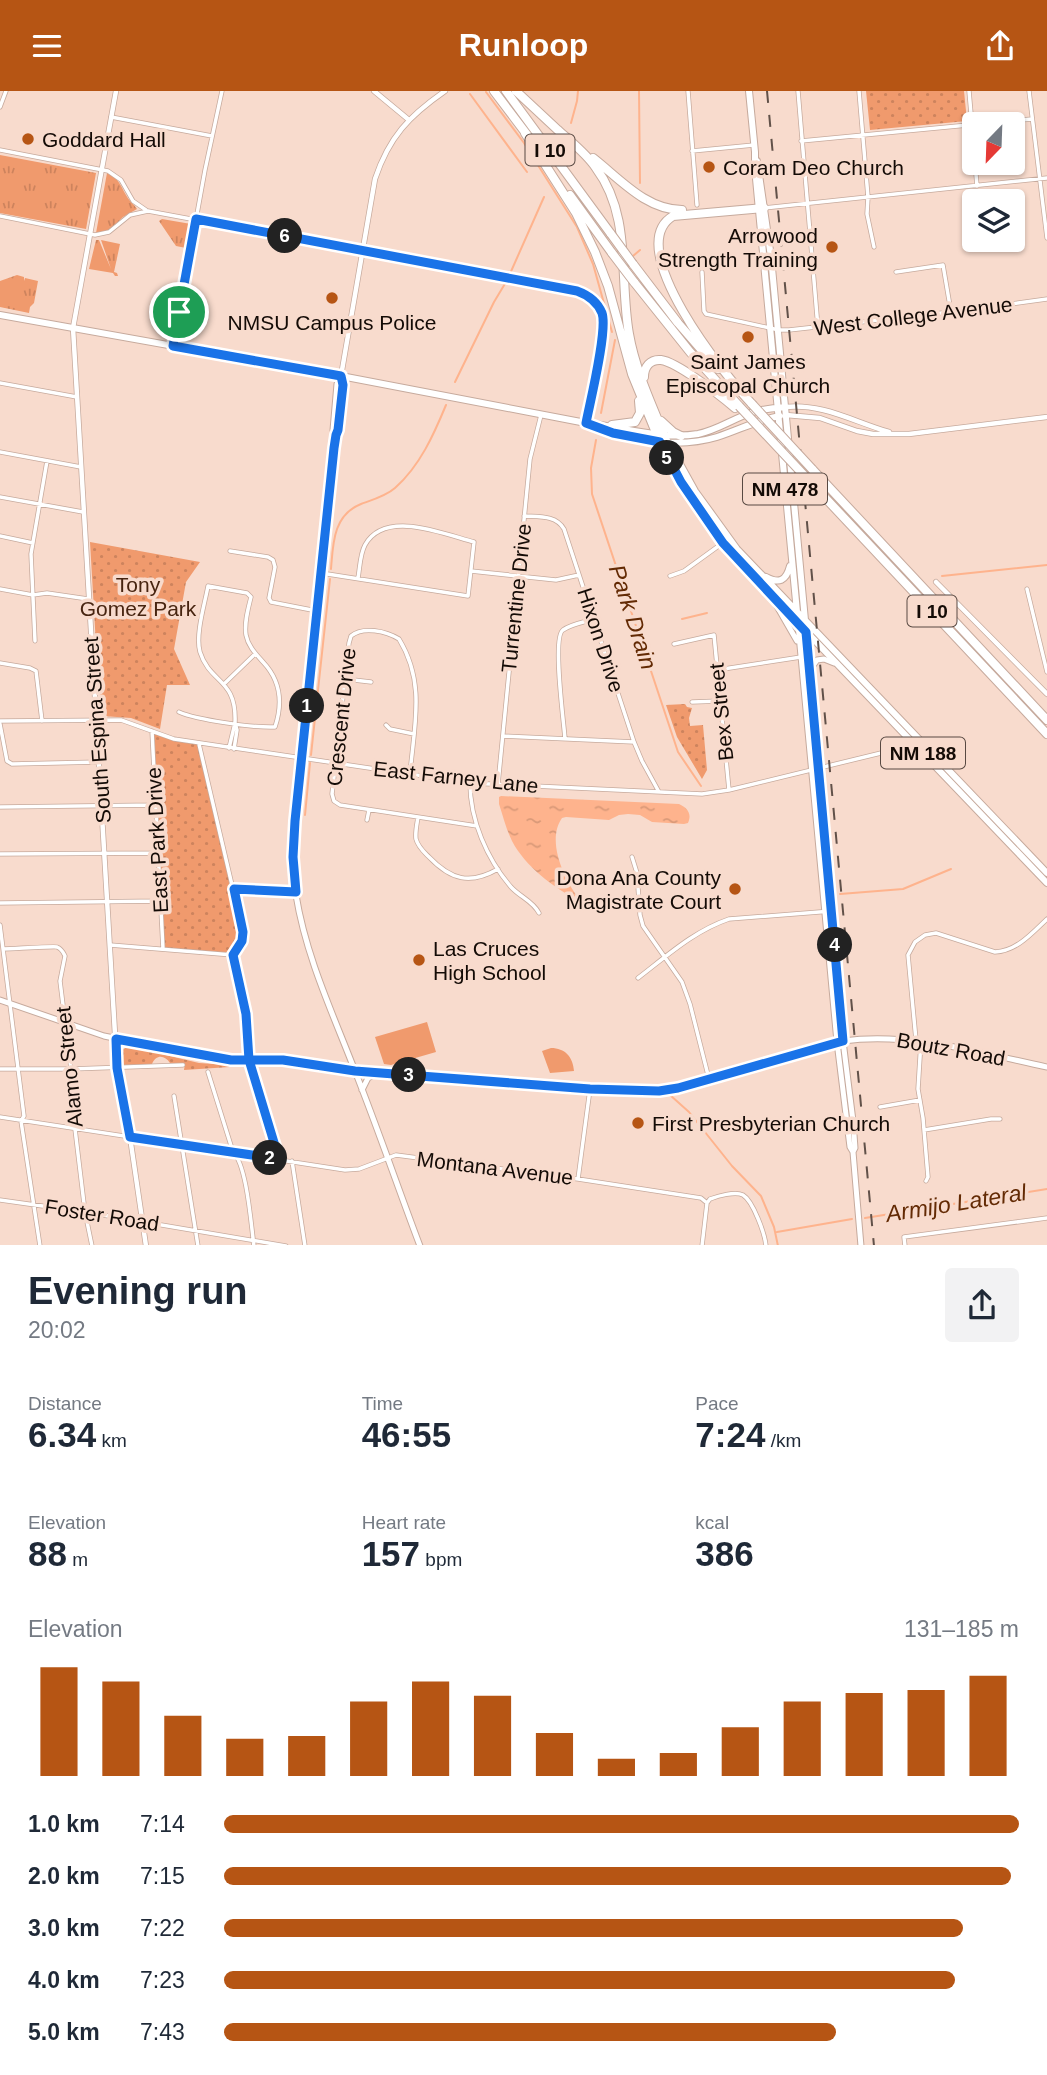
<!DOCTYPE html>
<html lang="en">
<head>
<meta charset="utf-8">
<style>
  :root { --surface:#fff; --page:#f2f2f3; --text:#1f2937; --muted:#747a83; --accent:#b65514 }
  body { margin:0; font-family:Helvetica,sans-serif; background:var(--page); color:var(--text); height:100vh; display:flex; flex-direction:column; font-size:26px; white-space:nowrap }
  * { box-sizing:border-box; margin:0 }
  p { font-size:23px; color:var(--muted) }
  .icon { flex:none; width:38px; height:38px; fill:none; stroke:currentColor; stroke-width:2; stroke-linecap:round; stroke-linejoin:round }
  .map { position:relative; height:1154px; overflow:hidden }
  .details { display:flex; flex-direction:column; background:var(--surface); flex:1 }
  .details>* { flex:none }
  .needle { width:46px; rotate:203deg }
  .fabs { position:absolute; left:962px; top:21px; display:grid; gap:14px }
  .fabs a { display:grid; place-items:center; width:63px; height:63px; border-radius:7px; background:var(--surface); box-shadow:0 2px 5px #0004; font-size:35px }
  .pin { position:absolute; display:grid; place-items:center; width:60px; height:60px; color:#fff; margin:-30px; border:4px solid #fff; border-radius:50%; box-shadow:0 2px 7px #0007 }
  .km { position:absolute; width:35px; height:35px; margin:-18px; border-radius:50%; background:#222; color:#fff; font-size:19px; line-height:35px; text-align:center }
  .round { display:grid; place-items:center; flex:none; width:74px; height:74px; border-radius:7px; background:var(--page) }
  .summary { display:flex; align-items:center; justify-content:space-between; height:119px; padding:0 28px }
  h1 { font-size:38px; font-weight:600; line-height:52px }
  .stats { display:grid; grid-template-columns:repeat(3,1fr); gap:10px; height:119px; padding:7px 28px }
  .stats div { display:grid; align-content:center }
  .stats b { font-size:35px; font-weight:600 }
  .stats small { font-size:19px; font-weight:400 }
  .stats p { font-size:19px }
  .chart { height:196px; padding:14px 28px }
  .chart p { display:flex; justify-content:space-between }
  .chart svg { width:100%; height:126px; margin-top:7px; stroke:var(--accent); stroke-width:6 }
  ul { padding:0 28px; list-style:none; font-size:23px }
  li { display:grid; grid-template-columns:112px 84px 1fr; align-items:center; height:52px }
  li i { height:18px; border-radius:9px; background:var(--accent) }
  header { display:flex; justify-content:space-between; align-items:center; height:91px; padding:0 28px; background:var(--accent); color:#fff; font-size:32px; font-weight:600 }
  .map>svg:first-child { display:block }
</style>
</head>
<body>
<header><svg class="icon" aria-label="menu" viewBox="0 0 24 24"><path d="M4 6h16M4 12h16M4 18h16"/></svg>Runloop<svg class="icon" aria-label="share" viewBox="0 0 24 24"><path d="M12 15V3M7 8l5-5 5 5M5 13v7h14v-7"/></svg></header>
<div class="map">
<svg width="1047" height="1155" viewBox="0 0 1047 1155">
  <defs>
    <pattern id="grass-tufts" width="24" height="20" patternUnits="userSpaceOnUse" patternTransform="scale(1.75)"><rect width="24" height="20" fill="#f09a6d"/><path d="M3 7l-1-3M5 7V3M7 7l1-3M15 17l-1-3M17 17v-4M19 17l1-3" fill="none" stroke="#cd835d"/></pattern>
    <pattern id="park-dots" width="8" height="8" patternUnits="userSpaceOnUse" patternTransform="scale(1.75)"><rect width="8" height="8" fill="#f09a6d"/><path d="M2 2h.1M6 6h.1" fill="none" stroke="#cd835d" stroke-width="1.8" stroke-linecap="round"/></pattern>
    <pattern id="water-ripples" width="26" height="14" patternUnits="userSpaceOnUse" patternTransform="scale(1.75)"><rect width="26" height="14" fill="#feb38d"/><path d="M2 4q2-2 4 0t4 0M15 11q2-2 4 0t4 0" fill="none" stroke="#d99978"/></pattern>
  </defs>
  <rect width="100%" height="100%" fill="#f8dbcd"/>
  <!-- grass -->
  <path fill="url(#grass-tufts)" d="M 0,64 L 96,82 L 86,138 L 0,122 Z
    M 107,82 C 119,87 120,94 126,104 C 129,110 134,113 137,118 L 123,126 L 110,139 L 96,142 Z
    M 162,128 L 191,133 L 186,157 L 176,155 L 159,130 Z
    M 96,149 L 99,149 L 111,178 L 101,149 L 120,153 L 114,181 L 117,182 L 118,185 L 115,185 L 113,182 L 89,178 Z
    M 17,184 L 24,186 L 24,190 L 25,187 L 38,190 L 34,212 L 30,216 L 29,222 L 0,216 L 0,190 Z"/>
  <!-- park -->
  <path fill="url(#park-dots)" d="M 866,0 L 964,0 L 967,30 L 870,39 Z
    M 90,451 L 200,471 L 186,491 L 174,558 L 190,594 L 167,594 L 160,638 L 131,627 L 103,625 L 100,623 Z
    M 685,613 L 687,616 L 692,617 L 689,627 L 690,635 L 703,634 L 707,679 L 702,688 L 677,646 L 666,614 Z
    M 152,640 L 174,648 L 199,653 L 243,846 L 233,864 L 163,858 Z
    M 128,955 L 199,972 L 245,975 L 184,979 L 185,972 L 170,972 C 165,964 156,963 152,973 L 123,974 L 120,971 L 121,960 Z"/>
  <!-- pitch -->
  <path fill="#f09a6d" d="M 427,931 L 436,961 L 391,974 L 384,973 L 375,946 Z
    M 551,957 C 565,957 573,966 574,980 L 550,982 L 542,960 Z"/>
  <!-- water -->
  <path fill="url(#water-ripples)" d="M 501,705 L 679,713 C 688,717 692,723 688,732 L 684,733 L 652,731 L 640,724 L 628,723 L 619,724 L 609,729 L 566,726 L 562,727 C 546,750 564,788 579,808 L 577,809 C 553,796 525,775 512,750 C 506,738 503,725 499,713 L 499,706 Z"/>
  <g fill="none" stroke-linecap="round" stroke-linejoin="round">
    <!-- stream -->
    <path stroke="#feb38d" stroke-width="2" d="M 639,0 L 640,92
      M 486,1 L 524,52 L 577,136 L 593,173 L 612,241
      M 470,3 L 527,81
      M 571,32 L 577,10 L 578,0
      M 633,165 L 640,159
      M 509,185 L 544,106
      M 455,291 L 494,211 L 506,191
      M 601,322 L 615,249
      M 596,349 L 591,377 L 592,403 L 678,661 L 701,695
      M 331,478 C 333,453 333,424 361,413 C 372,409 386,405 395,397 C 420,375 434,343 446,314
      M 942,485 L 1047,474
      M 682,528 L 707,522
      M 311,664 L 330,488
      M 305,724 L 310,672
      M 840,803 L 903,798 L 951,778
      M 670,1004 L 689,1021 L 732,1075 L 761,1105 L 774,1136 L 778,1155
      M 865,1127 L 1047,1098
      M 777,1141 L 852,1128"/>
    <!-- minor casing -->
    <g stroke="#c6aa9d" stroke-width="5">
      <path id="minor" d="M 688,0 L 697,114
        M 798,0 L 818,237
        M 859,0 L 868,106 L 867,123 L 874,156
        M 969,0 L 975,68
        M 1029,0 L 1047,147
        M 0,16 L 6,0
        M 111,26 L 212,45
        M 801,50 L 1032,28
        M 0,59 L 108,80 L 121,89 L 133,110 L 146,119
        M 692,60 L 754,54
        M 975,72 L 977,95
        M 764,117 L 1047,87
        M 0,125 L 95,144 L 109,141 L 130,124 L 148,120 L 577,200 C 597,208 604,221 603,242 L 586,332
        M 702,181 L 704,220 L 706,223 L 779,239 L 789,239 L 951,221 L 1047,208
        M 896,181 L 943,174 L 951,221
        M 173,255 L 205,79 L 222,0
        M 0,292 L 77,306
        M 0,361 L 81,376
        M 0,406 L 83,421
        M 524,425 C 539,426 556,424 564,438 L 634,651 L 642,670 L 659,701
        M 0,445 L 33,452
        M 230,460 L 268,466 L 273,469 L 275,476 L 269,507 L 271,511 L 317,520
        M 471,480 L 556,489 L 579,484
        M 321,482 L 468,505 L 474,451 C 444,443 385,418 365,454 C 360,463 360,476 358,487
        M 670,485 L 684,480 L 724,451
        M 0,498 L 33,504 L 47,502 L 88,508
        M 1027,498 L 1047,581
        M 35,550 L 31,463 L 47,370
        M 674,553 L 714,544 L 729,699
        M 0,572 L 30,577 L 36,580 L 42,630
        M 717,579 L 801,566
        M 345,588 L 371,591
        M 224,593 L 255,563
        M 692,611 L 720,610
        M 179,621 C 197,629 255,637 275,636 C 283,612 281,590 263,571 C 256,563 248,555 246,544 C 244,532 248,518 251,506 L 247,502 L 208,495 C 205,512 195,544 200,561 C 210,593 237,587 235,632
        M 0,630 L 121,629 L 174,648 L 470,692 L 702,703 L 729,699 L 914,654
        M 0,633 L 7,670 L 12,673 L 99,671
        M 386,634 L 390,638 L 414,643
        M 152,640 L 163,858
        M 503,645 L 634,651
        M 565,648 C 564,632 552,546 563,539 C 571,533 585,531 594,528
        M 199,653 L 243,841 L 242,850 L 233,864 L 246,923 L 249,969 L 279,1067
        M 229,657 L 235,632 L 237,639 L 234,658
        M 410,683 C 414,635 426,592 399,548 C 386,540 363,535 351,545 L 349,552 L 332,703 L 334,710 L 340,714 L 477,735
        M 470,692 C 470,729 487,768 511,796 C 520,806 533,810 539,822
        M 498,693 L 530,368 L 541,324
        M 0,716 L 156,714
        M 418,726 C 417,733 415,741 416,748 C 418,756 424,761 429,766 C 451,789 470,794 498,778
        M 367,729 L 369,719
        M 0,763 L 158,762
        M 632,766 L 637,782 L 640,824 L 643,835 L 682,891 L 690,913 L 709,988
        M 234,798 L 296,801
        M 0,812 L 161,810
        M 0,834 L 24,1025 L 21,1030 L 40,1155
        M 110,854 L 233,864
        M 3,858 C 11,858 54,855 57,856 C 62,858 63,861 65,865 L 60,890 L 71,978 L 75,1038 L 85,1121 L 92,1155
        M 638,887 C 668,864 694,840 729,828 L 832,820
        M 916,949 L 908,864 L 915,851 L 925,844 L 936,842 L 995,861 C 1017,860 1032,842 1047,828
        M 921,950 L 918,998 L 923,1027 L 928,1086 L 926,1090
        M 0,978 L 71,978 L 183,974
        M 208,981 L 233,1061 C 247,1074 251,1134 254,1155
        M 174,1005 L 198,1155
        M 880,1016 L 920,1009
        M 0,1026 L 345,1079 L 359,1078 L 396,1064 L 578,1088 L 701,1107 L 707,1112
        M 924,1039 L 991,1028 L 1000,1028
        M 292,1070 L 305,1155
        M 578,1088 L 590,998
        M 0,1109 L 85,1121 L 286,1155
        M 702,1155 L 707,1112 L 710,1108 C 718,1105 735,1100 743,1104 C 753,1110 765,1143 766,1155
        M 905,1155 L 904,1146 L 1047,1127"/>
    </g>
    <!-- tertiary casing -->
    <g stroke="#c6aa9d" stroke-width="6">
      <path id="tertiary" d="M 116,0 L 73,237 L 117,977 L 130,1046 L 146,1155
        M 374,0 L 409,29
        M 341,285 L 375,88 C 389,46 409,25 445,0
        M 785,316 C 823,312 854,331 889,341
        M 786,324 L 820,327 L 857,340 L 873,343 L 909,343 L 1047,326
        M 936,491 L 1047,603"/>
    </g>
    <!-- secondary casing -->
    <g stroke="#c6aa9d" stroke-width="7">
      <path id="secondary" d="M 341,285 L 343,294 L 338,339 L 336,344 L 334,357 L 295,730 C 293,755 293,780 296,804 C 306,866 333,923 355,980 C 378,1038 398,1097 420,1155
        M 336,344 L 333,339 L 337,293 L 341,286
        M 774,510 L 797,550
        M 798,533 L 837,951 L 850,1056 L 853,1061
        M 806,541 L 843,950 L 853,1030 L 855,1057 L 853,1061 L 861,1155
        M 809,580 L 817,569 L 824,568 L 834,572
        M 0,909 L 104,945 L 212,967 L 231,969 L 283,969 L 355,980 L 590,998 L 659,1000 L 678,997 L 843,950 C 912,941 980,962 1047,976
        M 362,999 L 368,987 L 375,983"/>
    </g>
    <!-- primary casing -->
    <g stroke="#c6aa9d" stroke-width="8">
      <path id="primary" d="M 749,0 L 755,61 L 755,77 L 797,521
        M 757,70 L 771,166 L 805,529
        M 0,224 L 341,285 L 586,332 C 623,336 661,349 698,343 C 718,339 734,327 753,321 C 763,318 775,317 785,316
        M 594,335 C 632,349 677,358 717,346 C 739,339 757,329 780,325
        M 657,344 L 681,391 L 731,462 L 1047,792
        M 664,344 L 695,400 L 737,458 L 1047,782
        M 766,486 C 779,493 786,490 790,475"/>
    </g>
    <!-- motorway casing -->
    <g stroke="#c6aa9d" stroke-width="10">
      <path id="motorway" d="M 494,0 L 528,45
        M 506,0 L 611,143
        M 516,0 L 561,42
        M 558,39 C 571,51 586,62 596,77 C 632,125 619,187 629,243 C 635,278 651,312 664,344
        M 525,42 L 576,122 L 595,161 L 608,195 L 632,283 L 657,344
        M 593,67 C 620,88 646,119 682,119
        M 570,104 L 612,162
        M 633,173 L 678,232 L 718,278
        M 634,191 L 690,261 L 739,315
        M 644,286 C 644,276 650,268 661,269 C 677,271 721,305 735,317
        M 752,313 C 725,285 621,156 673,125 L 764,117
        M 661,330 L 673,341 L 681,345
        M 612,334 L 635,331 L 640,322 L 639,310
        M 812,378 L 1047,629
        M 816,397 L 1047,643"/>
    </g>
    <!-- minor -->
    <use href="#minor" stroke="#fff" stroke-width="3.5"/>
    <!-- tertiary -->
    <use href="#tertiary" stroke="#fff" stroke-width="4.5"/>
    <!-- secondary -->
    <use href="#secondary" stroke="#fff" stroke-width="5"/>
    <!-- primary -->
    <use href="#primary" stroke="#fff" stroke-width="6"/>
    <!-- motorway -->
    <use href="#motorway" stroke="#fff" stroke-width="8"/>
    <!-- rail -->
    <path stroke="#615149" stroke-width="2" stroke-dasharray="12 12" stroke-linecap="butt" d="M 767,0 L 874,1155"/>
    <!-- motorway-bridge casing -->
    <g stroke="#c6aa9d" stroke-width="10" stroke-linecap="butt">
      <path id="motorway-bridge" d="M 611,143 L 633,173
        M 612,162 L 634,191
        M 752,313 L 812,378
        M 739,315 L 816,397"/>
    </g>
    <!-- motorway-bridge -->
    <use href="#motorway-bridge" stroke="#fff" stroke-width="8"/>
  </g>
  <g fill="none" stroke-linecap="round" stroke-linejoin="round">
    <!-- route casing -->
    <g stroke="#fff" stroke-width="14">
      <path id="route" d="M 179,221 L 173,255 L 341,285 L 343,294 L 338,339 L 336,344 L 334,357 L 295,730 L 293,766 L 296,801 L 234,798 L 243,841 L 242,850 L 233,864 L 246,923 L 249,969 L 279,1068 L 130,1046 L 117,977 L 116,948 L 231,969 L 283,969 L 355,980 L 590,998 L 659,1000 L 678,997 L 843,950 L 806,541 L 723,452 L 681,391 L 660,351 L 613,342 L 586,332 C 590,311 608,239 602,222 C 597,210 588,204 577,200 L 196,128 L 179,221"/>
    </g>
    <!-- route -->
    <use href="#route" stroke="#1a73e8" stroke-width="9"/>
  </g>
  <!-- markers -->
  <g fill="#b65514" stroke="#f8dbcd" stroke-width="2.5">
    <circle cx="28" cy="48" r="7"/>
    <circle cx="709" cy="76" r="7"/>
    <circle cx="832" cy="156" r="7"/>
    <circle cx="332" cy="207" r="7"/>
    <circle cx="748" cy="246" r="7"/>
    <circle cx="735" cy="798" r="7"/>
    <circle cx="419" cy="869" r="7"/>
    <circle cx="638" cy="1032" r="7"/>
  </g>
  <g text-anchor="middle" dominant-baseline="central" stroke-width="7" stroke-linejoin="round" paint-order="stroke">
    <!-- shield labels -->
    <g fill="#f8dbcd" stroke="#584942" stroke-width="2">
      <rect x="525.5" y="43.5" width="49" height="31" rx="5"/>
      <rect x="743" y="382.5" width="84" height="31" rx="5"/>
      <rect x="907.5" y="504.5" width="49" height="31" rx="5"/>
      <rect x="881" y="646.5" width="84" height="31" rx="5"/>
    </g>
    <g font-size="19" font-weight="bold" fill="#140b06">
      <text x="550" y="59">I 10</text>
      <text x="785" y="398">NM 478</text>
      <text x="932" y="520">I 10</text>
      <text x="923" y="662">NM 188</text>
    </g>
    <!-- poi labels -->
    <g font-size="21" fill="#140b06" stroke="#f8dbcd" text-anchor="start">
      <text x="42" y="48">Goddard Hall</text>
      <text x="723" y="76">Coram Deo Church</text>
      <text x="818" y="144" text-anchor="end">Arrowood<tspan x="818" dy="24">Strength Training</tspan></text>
      <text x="332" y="231" text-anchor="middle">NMSU Campus Police</text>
      <text x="748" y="270" text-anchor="middle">Saint James<tspan x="748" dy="24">Episcopal Church</tspan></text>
      <text x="721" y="786" text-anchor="end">Dona Ana County<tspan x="721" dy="24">Magistrate Court</tspan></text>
      <text x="433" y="857">Las Cruces<tspan x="433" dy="24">High School</tspan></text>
      <text x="652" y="1032">First Presbyterian Church</text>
    </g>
    <!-- street labels -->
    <g font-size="21" fill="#140b06" stroke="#f8dbcd">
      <text transform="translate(913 225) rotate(-7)">West College Avenue</text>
      <text transform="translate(516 507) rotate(-84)">Turrentine Drive</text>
      <text transform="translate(601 549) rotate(72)">Hixon Drive</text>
      <text transform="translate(721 621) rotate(-96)">Bex Street</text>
      <text transform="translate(341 626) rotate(-84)">Crescent Drive</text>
      <text transform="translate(97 639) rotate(-94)">South Espina Street</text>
      <text transform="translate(456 686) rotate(6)">East Farney Lane</text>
      <text transform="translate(157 749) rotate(-93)">East Park Drive</text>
      <text transform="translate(951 958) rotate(10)">Boutz Road</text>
      <text transform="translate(69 976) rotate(-96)">Alamo Street</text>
      <text transform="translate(495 1077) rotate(7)">Montana Avenue</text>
      <text transform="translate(102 1124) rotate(9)">Foster Road</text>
    </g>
    <!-- park labels -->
    <g font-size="21" fill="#472410" stroke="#f8dbcd">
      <text x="138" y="493">Tony<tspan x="138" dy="24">Gomez Park</tspan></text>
    </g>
    <!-- water labels -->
    <g font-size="23" font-style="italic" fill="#632a04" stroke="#f8dbcd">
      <text transform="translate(633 526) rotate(72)">Park Drain</text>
      <text transform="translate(956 1112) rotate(-9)">Armijo Lateral</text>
    </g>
  </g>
</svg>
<div class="fabs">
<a><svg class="needle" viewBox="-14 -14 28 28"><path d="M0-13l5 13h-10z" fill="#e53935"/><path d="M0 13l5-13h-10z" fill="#747a83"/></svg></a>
<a><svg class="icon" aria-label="layers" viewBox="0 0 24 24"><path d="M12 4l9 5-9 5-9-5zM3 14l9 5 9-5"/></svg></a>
</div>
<div class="pin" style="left:179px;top:221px;background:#1e9e55"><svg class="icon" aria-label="arrive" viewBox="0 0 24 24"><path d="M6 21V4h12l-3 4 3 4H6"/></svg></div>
<b class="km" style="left:307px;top:615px">1</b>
<b class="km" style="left:270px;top:1067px">2</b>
<b class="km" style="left:409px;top:984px">3</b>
<b class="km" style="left:835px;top:854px">4</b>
<b class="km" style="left:667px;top:367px">5</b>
<b class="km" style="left:285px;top:145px">6</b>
</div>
<section class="details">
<div class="summary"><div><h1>Evening run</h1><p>20:02</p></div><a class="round"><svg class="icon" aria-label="share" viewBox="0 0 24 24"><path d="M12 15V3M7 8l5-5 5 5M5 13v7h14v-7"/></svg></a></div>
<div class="stats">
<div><p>Distance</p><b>6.34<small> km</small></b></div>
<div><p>Time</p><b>46:55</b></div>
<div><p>Pace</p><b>7:24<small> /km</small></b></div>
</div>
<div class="stats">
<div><p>Elevation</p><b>88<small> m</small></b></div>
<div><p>Heart rate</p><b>157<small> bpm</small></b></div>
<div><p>kcal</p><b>386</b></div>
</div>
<div class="chart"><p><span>Elevation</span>131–185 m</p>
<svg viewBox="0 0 160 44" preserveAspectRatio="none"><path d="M5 44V6M15 44V11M25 44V23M35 44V31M45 44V30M55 44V18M65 44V11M75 44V16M85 44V29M95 44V38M105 44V36M115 44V27M125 44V18M135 44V15M145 44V14M155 44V9"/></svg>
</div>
<ul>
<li><b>1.0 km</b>7:14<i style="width:100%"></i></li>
<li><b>2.0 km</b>7:15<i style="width:99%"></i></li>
<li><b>3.0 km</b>7:22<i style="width:93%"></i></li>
<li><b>4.0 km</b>7:23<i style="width:92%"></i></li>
<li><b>5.0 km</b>7:43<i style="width:77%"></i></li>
</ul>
</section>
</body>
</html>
